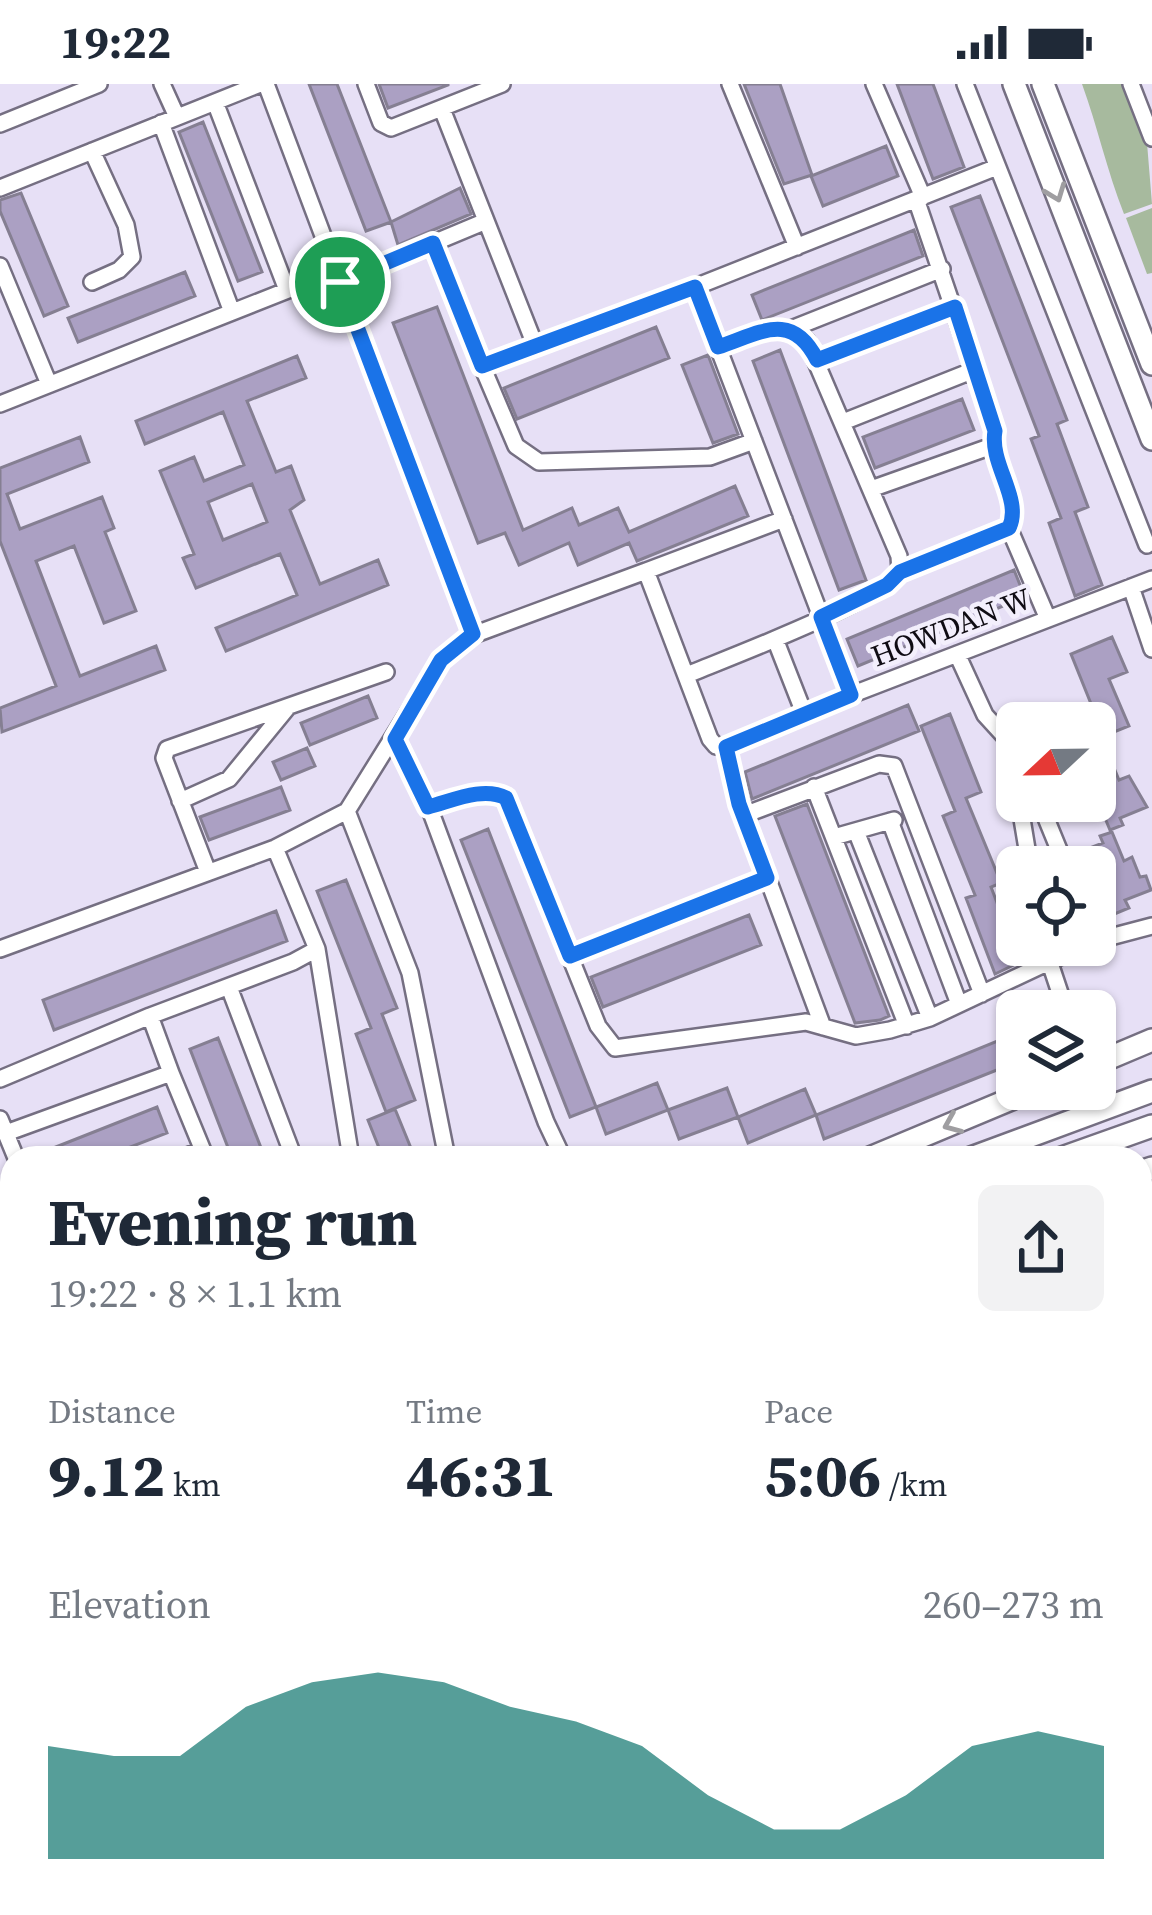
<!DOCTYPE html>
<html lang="en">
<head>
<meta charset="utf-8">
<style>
  :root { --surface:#fff; --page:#f2f2f3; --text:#1f2937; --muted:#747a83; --accent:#0f766e }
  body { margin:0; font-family:"Source Serif 4",serif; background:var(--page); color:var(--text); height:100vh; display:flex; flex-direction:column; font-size:45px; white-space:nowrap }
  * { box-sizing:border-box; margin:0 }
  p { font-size:39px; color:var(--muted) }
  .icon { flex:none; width:66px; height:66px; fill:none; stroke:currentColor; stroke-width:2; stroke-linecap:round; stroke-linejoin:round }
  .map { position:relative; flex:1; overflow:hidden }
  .side { position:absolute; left:0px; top:1062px; width:1152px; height:771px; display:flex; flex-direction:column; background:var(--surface); border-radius:36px 36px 0 0; box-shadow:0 3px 9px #0004 }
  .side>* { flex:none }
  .needle { width:78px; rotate:248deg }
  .buttons { position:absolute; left:996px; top:618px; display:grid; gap:24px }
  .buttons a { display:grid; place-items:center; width:120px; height:120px; border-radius:18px; background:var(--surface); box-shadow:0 3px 9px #0004; font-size:60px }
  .pin { position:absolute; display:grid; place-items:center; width:102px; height:102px; color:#fff; margin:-51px; border:6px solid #fff; border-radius:50%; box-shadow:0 3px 12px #0007 }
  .round { display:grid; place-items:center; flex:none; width:126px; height:126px; border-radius:18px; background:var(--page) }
  .head { display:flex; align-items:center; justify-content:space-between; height:204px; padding:0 48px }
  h1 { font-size:66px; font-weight:800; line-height:90px }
  .metrics { display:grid; grid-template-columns:repeat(3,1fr); gap:18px; height:204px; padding:12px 48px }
  .metrics div { display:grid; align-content:center }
  .metrics b { font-size:60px; font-weight:800 }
  .metrics small { font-size:33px; font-weight:400 }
  .metrics p { font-size:33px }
  .chart { height:336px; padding:24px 48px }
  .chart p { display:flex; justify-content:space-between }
  .chart svg { width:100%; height:216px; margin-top:12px; fill:var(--accent); opacity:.7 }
  .status { display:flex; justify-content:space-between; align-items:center; height:84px; padding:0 60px; background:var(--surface); direction:ltr }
  .status svg { height:33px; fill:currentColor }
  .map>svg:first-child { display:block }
</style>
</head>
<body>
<div class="status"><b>19:22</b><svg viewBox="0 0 49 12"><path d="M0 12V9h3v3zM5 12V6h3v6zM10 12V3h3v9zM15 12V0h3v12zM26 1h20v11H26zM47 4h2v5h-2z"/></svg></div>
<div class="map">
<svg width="1152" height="1831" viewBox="0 0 1152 1831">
  <rect width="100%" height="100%" fill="#e7e0f6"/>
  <!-- green -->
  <path fill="#a7ba9e" d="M 1082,0 L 1125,0 L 1147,59 L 1152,120 L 1124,130 C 1107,87 1098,44 1082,0 Z
    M 1152,124 L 1152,189 L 1147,190 L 1126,134 Z"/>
  <!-- building -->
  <path fill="#aba0c3" stroke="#857f92" stroke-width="3" fill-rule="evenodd" d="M 309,0 L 337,0 L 391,138 L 366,147 Z
    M 379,0 L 448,0 L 448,1 L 388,24 Z
    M 744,0 L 780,0 L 812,91 L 784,100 Z
    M 897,0 L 933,0 L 964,83 L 933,95 Z
    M 203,38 L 262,188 L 238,197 L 179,48 Z
    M 886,62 L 898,92 L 823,122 L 811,92 Z
    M 460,104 L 471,130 L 398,161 L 391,138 Z
    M 21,109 L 68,222 L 44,232 L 0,127 L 0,116 Z
    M 980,112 L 1067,336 L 1057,340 L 1088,423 L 1075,428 L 1102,501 L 1075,512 L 1049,439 L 1061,434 L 1031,355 L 1039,352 L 951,123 Z
    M 914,146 L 923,172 L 762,236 L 752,211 Z
    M 185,188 L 195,212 L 78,258 L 68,234 Z
    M 437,223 L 523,446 L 572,424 L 579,441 L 618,424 L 629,448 L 735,402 L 748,432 L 637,477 L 629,459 L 578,481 L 569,459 L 519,481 L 505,449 L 478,459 L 393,239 Z
    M 656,243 L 669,274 L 517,335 L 504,304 Z
    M 780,266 L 866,496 L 839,506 L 753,277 Z
    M 708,271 L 738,350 L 713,359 L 682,281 Z
    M 297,272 L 306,294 L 247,317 L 276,388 L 291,382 L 304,416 L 290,426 L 320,500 L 378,476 L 388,501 L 226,567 L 216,544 L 297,511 L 280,470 L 196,504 L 183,474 L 194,470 L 160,387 L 194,373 L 204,397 L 244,381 L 223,328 L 145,360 L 136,337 ZM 252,400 L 267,438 L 223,456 L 208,418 Z
    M 962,315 L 974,346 L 875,384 L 863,353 Z
    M 80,353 L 89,378 L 7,410 L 20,445 L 102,413 L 114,444 L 105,448 L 136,527 L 104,539 L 74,462 L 36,477 L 80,592 L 156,562 L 165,586 L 2,648 L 0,624 L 56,602 L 0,457 L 0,384 Z
    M 1014,486 L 1025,513 L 858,582 L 847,555 Z
    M 1112,553 L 1127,588 L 1109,595 L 1129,642 L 1104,652 L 1071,570 Z
    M 368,612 L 377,634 L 310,661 L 301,639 Z
    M 908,621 L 919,647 L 752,715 L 745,688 Z
    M 950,630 L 981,708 L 966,714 L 1001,799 L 991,803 L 1020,878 L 995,890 L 966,814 L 975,811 L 943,732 L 955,727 L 921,642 Z
    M 1105,662 L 1119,696 L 1129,692 L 1147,723 L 1120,734 L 1123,741 L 1110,746 L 1095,710 L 1095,666 Z
    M 307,664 L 315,682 L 281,696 L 273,678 Z
    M 281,703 L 290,726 L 209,756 L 200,733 Z
    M 807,720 L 889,932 L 880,936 L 855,939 L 775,732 Z
    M 488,745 L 596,1023 L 570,1033 L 461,756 Z
    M 1112,748 L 1124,777 L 1132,773 L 1140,793 L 1146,792 L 1151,806 L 1125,816 L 1129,824 L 1112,831 L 1100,801 L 1095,803 L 1095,783 L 1078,783 L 1074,770 L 1103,759 L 1100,752 Z
    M 346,796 L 397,924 L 382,930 L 415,1016 L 386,1028 L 356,950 L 371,944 L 317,807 Z
    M 276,827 L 287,857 L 54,946 L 43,916 Z
    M 749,831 L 761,861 L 603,923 L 591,893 Z
    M 1017,949 L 1017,978 L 824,1055 L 816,1031 Z
    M 218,954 L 265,1074 L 232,1074 L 190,965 Z
    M 657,999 L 668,1026 L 606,1050 L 596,1023 Z
    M 727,1004 L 738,1033 L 679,1055 L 668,1026 Z
    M 805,1005 L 816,1031 L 748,1059 L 738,1033 Z
    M 157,1023 L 167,1049 L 102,1074 L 28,1074 Z
    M 395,1025 L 415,1074 L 383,1074 L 368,1036 Z
    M 0,1114 L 12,1142 L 11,1224 L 0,1195 Z
    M 1140,1595 L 1152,1624 L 1150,1730 L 1140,1701 Z"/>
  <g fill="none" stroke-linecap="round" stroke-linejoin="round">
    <!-- minor casing -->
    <g stroke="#756f82" stroke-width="20">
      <path id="minor" d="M 162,0 L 177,33
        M 366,0 L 381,39 L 391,44 L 502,0
        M 730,0 L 797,163
        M 874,0 L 923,113
        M 965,0 L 1147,461
        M 1131,0 L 1152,54
        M 215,18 L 287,206
        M 442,25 L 535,261
        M 161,39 L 232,228
        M 0,40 L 99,0
        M 0,104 L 260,0
        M 433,159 L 482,282
        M 0,182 L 49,300
        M 92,198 L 119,186 L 132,173 L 126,141 L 92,67
        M 340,198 L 486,137
        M 695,203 L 851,611
        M 791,245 L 942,185
        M 817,276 L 954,223
        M 0,320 L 336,187
        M 843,338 L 974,286
        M 754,357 L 710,373 L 539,378 L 516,362 L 482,282 L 695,203 L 997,83
        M 871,405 L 992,362
        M 1009,444 L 1048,535
        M 646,487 L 784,435
        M 900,488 L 1009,444 C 1023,415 989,380 995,347 L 916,115
        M 1131,503 L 1152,565
        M 473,551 L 646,487 L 710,655 L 716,662 L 726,663 L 804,629 L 1152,495
        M 775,555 L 804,629
        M 957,570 L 985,631 L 1017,666
        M 687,591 C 730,573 877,518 900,488 L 899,472 L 807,257 C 783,233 746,254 718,263
        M 395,655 L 429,723 L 546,1038 L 563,1074
        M 1010,660 L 1017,705
        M 726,663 L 744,731 L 879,680 L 894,682 L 982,910
        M 814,703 L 907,942
        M 180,717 L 229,695 L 288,623
        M 1019,717 L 1030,783
        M 1039,717 L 1066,783
        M 429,723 C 452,717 483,702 506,714 L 598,942 L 615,964 L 806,938 L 856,952 L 890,946 L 930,934 L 1085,861
        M 347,727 L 410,889 L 447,1074
        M 744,731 L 823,943
        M 890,737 L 959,920
        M 856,747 L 930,934
        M 834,753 L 894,736
        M 208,788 L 164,674 L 167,665 L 386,588
        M 1095,857 L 1152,842
        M 1044,861 L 1064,921
        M 0,865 L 275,764 L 347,727 L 441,576 L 473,551 L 266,0
        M 317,865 L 351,1074
        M 570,872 L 767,794
        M 229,903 L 294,1074
        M 171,989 L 206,1074
        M 0,995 L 150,932
        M 0,1035 L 16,1074
        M 6,1049 L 171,989 L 150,932 L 293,878 L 317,865 L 275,764
        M 182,1074 L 202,1066
        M 1140,1141 L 1152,1173
        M 1152,1192 L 1146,1194 L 1152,1211
        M 1140,1390 L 1152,1386
        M 1140,1472 L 1152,1468
        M 1140,1795 L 1152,1791
        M 713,1821 L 717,1831
        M 818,1821 L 822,1831
        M 1042,1831 L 1070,1821"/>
    </g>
    <!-- major casing -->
    <g stroke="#756f82" stroke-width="26">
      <path id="major" d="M 1014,0 L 1152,355
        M 1043,0 L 1152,280
        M 1095,980 L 1152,956
        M 870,1074 L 1035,1005
        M 971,1074 L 1152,1007
        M 1062,1074 L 1152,1042
        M 1140,1088 L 1152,1084
        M 0,1420 L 12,1416
        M 0,1465 L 12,1461"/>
    </g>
    <!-- minor -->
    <use href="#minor" stroke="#fff" stroke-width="15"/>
    <!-- major -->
    <use href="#major" stroke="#fff" stroke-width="21"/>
  </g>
  <!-- one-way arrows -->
  <defs><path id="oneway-chevron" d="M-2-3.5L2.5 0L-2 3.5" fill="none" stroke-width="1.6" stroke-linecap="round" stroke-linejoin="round" transform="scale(3)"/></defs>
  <g stroke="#9f9ea1">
    <use href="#oneway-chevron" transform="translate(1056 109) rotate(69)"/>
    <use href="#oneway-chevron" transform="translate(952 1040) rotate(157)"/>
  </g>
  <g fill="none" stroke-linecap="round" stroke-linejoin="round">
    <!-- route casing -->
    <g stroke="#fff" stroke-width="24">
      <path id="route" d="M 433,159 L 482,282 L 695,203 L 718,263 C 760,249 792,226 817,276 L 955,223 L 995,347 C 989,380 1023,415 1009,444 L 900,488 L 887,501 L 821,533 L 851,611 L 726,663 L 739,720 L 767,794 L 570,872 L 506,714 C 483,702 452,717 428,723 L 395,655 L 441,576 L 473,550 L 340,198 Z"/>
    </g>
    <!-- route -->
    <use href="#route" stroke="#1a73e8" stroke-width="15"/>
  </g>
  <g text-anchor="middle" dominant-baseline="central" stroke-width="9" stroke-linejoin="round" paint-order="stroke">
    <!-- street labels -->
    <g font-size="30" fill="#0f0c13" stroke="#f3effc">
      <text transform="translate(951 543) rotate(-21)">HOWDAN W</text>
    </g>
  </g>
</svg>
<div class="buttons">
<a><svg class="needle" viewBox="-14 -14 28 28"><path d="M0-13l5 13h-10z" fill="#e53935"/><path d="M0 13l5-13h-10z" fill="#747a83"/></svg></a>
<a><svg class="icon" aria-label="locate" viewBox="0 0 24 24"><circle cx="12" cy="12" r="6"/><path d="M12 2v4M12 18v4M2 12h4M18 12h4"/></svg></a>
<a><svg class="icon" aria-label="layers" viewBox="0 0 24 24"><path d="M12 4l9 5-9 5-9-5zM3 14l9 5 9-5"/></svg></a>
</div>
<div class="pin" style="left:340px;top:198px;background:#1e9e55"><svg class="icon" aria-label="arrive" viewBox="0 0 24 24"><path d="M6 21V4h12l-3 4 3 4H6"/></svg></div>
<section class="side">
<div class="head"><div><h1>Evening run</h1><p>19:22 · 8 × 1.1 km</p></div><a class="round"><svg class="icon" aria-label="share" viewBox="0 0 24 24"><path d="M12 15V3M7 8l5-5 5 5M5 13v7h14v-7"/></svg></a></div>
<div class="metrics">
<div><p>Distance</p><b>9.12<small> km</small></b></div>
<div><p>Time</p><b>46:31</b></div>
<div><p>Pace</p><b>5:06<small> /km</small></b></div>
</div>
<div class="chart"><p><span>Elevation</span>260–273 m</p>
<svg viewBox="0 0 160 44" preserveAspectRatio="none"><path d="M0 44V21L10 23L20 23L30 13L40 8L50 6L60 8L70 13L80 16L90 21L100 31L110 38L120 38L130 31L140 21L150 18L160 21V44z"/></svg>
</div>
</section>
</div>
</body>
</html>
